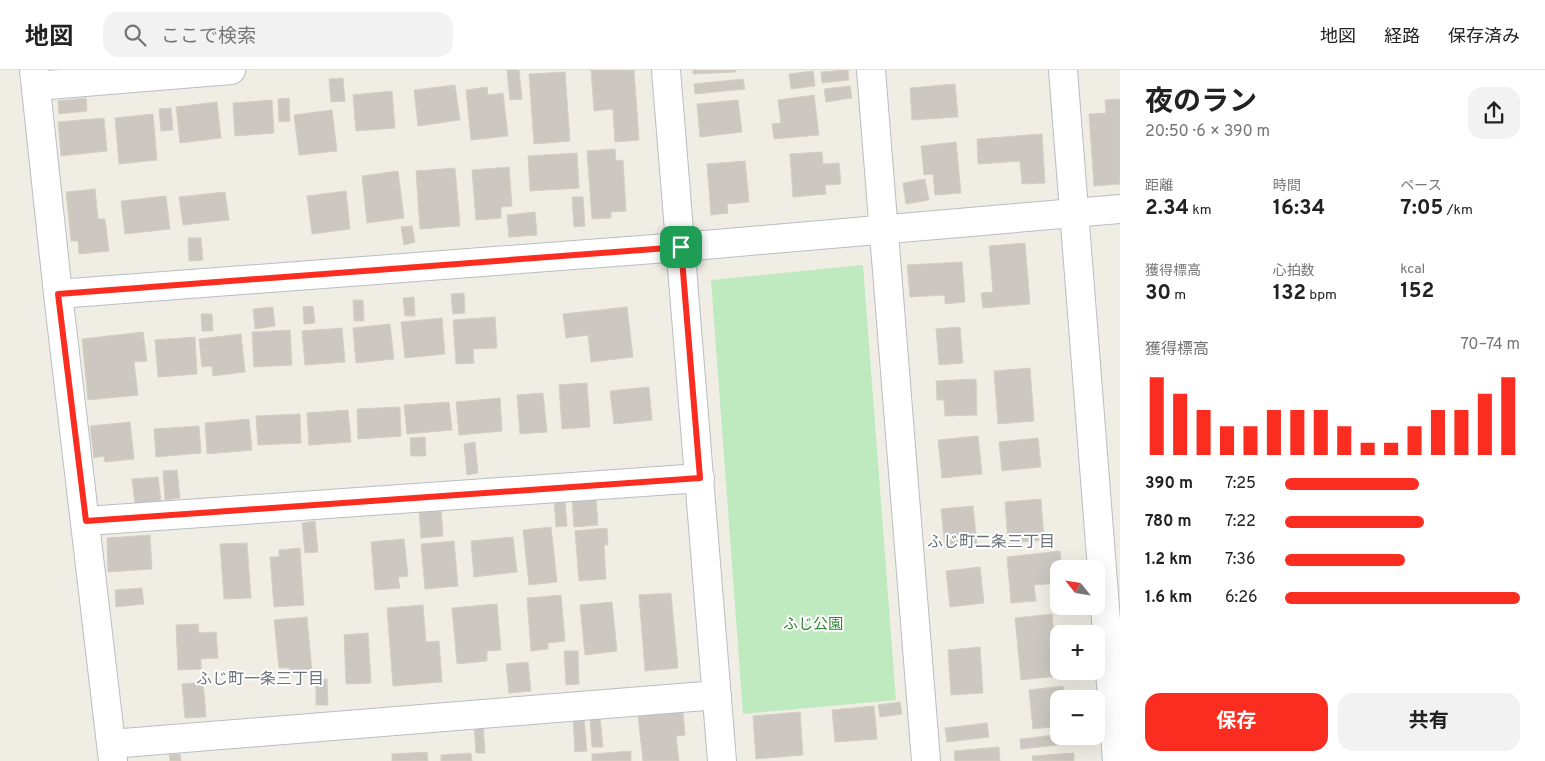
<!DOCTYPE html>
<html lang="ja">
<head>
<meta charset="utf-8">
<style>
  :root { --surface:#fff; --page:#f2f2f2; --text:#222; --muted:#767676; --line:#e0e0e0; --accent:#fb2d20 }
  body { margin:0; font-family:Overpass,"Noto Sans JP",sans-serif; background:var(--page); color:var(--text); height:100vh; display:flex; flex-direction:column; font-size:19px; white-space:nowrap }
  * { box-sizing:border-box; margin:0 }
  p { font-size:16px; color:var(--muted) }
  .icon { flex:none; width:28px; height:28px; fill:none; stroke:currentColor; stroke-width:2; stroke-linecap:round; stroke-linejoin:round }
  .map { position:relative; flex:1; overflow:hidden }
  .sheet { display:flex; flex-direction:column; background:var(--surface); width:425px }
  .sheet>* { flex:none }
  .needle { width:32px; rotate:300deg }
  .buttons { position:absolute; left:1050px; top:490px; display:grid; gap:10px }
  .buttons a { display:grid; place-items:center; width:55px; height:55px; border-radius:10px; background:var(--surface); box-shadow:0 5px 20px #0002; font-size:25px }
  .pin { position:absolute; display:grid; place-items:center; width:42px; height:42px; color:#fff; margin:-21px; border-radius:10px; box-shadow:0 2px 8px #0006 }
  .round { display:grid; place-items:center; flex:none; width:52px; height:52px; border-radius:15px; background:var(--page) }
  .head { display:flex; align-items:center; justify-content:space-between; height:85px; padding:0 25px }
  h1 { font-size:28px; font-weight:700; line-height:38px }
  .stats { display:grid; grid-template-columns:repeat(3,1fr); gap:8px; height:85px; padding:5px 25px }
  .stats div { display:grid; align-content:center }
  .stats b { font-size:21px; font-weight:700 }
  .stats small { font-size:14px; font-weight:400 }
  .stats p { font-size:14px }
  .chart { height:140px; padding:10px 25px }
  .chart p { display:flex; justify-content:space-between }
  .chart svg { width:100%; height:90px; margin-top:5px; stroke:var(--accent); stroke-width:6 }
  .primary-button { display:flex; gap:10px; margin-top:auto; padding:10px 25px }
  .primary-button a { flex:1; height:58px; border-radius:15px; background:var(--accent); color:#fff; font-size:20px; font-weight:700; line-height:58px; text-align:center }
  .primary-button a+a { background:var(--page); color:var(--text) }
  ul { padding:0 25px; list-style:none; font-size:16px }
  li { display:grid; grid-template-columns:80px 60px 1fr; align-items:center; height:38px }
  li i { height:12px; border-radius:6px; background:var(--accent) }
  header { display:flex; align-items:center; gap:30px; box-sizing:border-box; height:70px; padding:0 25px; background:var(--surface); border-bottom:1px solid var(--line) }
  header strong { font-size:24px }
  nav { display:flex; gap:28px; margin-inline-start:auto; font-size:18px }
  .search { width:350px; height:45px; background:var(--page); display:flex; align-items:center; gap:12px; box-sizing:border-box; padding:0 18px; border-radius:15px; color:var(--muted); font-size:19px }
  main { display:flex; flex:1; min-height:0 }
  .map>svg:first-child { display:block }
</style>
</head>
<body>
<header>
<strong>地図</strong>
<div class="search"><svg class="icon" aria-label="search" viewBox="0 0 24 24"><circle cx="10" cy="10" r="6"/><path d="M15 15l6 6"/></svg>ここで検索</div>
<nav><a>地図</a><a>経路</a><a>保存済み</a></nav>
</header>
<main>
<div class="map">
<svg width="1120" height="691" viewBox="0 0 1120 691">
  <rect width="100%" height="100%" fill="#f0eee4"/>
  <!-- green -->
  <path fill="#bfeabf" d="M 863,195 L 896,630 L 743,644 L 711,210 Z"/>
  <!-- building -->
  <path fill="#ccc8c1" stroke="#d6cfc2" d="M 507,0 L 519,0 L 522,29 L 510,30 Z
    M 591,0 L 634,0 L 639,70 L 615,72 L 613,39 L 594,41 Z
    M 693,0 L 736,0 L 736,2 L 693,4 Z
    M 848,0 L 849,10 L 822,13 L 821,2 Z
    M 813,1 L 815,16 L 791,19 L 789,4 Z
    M 565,2 L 570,71 L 534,74 L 529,4 Z
    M 343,8 L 345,31 L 331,32 L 329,9 Z
    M 743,9 L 745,19 L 695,24 L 694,14 Z
    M 955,14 L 958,47 L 912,50 L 910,18 Z
    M 455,15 L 460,50 L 418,56 L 414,20 Z
    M 850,16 L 852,28 L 826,32 L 824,19 Z
    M 487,17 L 488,25 L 503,23 L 508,66 L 471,70 L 466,20 Z
    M 392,21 L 395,58 L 356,61 L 353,25 Z
    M 814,25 L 819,65 L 774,69 L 772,54 L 781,53 L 778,30 Z
    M 86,28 L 87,41 L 59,44 L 58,31 Z
    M 289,28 L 290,51 L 279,52 L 278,29 Z
    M 1120,29 L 1120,114 L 1094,116 L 1089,44 L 1106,43 L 1105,30 Z
    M 272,30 L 274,63 L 235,66 L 233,33 Z
    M 738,30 L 742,62 L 700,67 L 697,34 Z
    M 217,32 L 221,68 L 180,73 L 176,37 Z
    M 171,38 L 173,60 L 161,61 L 159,39 Z
    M 332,40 L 337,81 L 299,85 L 294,45 Z
    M 153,44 L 157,90 L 119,94 L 115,48 Z
    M 104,48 L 107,81 L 61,86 L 58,52 Z
    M 1042,64 L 1045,113 L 1022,114 L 1020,91 L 978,94 L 977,69 Z
    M 956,72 L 961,123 L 935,125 L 933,104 L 924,105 L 921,76 Z
    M 615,79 L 616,91 L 623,90 L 626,141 L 611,142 L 611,148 L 592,149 L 587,81 Z
    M 822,82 L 823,94 L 839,93 L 841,114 L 825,115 L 826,124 L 793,127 L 790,84 Z
    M 577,83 L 579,118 L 530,121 L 528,86 Z
    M 745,91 L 749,132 L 727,134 L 728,143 L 711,145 L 707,94 Z
    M 509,97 L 512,136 L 501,137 L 501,148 L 476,150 L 472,100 Z
    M 455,98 L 460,156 L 420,159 L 416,101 Z
    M 398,101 L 404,148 L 367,153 L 362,106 Z
    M 925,109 L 929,130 L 906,134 L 903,113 Z
    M 95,119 L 98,149 L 105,149 L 109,181 L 79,184 L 78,171 L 71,171 L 66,122 Z
    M 346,121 L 350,159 L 312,164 L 307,126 Z
    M 225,122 L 229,150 L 183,155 L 179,127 Z
    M 166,126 L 170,159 L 125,164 L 121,131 Z
    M 572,127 L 583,127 L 585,156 L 574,157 Z
    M 535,142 L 537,165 L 509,167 L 507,145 Z
    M 412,156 L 415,172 L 404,175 L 401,157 Z
    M 188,168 L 201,168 L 203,190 L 189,191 Z
    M 1025,173 L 1030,234 L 983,238 L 981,223 L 993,222 L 989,176 Z
    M 962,192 L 965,232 L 945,234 L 945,225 L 910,227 L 907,195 Z
    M 464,223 L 465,243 L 453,244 L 451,224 Z
    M 414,227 L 415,246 L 405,246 L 403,228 Z
    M 353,230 L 363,230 L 364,251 L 354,251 Z
    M 313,236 L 315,253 L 304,254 L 303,237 Z
    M 273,237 L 275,256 L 255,259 L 253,239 Z
    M 627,237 L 633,287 L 591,292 L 588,265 L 566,268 L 563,244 Z
    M 201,244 L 212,244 L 213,261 L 202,261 Z
    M 495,247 L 497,278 L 473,279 L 474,293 L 456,294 L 453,250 Z
    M 442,248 L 445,284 L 405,288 L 401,252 Z
    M 390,254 L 394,289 L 356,293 L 353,258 Z
    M 960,257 L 963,293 L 939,295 L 936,259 Z
    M 342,258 L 345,292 L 305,295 L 302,261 Z
    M 290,260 L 292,295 L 254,297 L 252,262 Z
    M 143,262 L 147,291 L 134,292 L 138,325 L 88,330 L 82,269 Z
    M 241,264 L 245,302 L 213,306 L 212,296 L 202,297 L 199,269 Z
    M 195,267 L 197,304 L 158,307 L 155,270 Z
    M 1030,298 L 1034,351 L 998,354 L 994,301 Z
    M 976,309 L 977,345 L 945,346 L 944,330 L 937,330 L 936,311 Z
    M 587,313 L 590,357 L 562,359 L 559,315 Z
    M 649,317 L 652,350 L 614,354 L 610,321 Z
    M 543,323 L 547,362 L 520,364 L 517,325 Z
    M 500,328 L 502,361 L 459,365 L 456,332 Z
    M 449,332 L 452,360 L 407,364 L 404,335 Z
    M 400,337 L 401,366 L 358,369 L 357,339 Z
    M 348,340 L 351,372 L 309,375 L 307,343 Z
    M 300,344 L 301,373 L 258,375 L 256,346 Z
    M 249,349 L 252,380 L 207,384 L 205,353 Z
    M 130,352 L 134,389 L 105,392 L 104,386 L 94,388 L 90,356 Z
    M 199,356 L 201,383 L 156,387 L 154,359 Z
    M 978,366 L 982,404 L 942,408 L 938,370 Z
    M 425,367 L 426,386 L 411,386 L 410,368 Z
    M 1038,368 L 1041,397 L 1002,401 L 999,372 Z
    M 475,372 L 478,403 L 467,405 L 464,374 Z
    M 177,400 L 180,428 L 165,430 L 163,401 Z
    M 158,407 L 161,431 L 135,434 L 132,409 Z
    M 596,427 L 598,455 L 574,457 L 572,429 Z
    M 1041,429 L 1044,470 L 1008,473 L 1005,432 Z
    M 554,430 L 565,430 L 567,456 L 556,457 Z
    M 973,436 L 977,475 L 945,478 L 941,439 Z
    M 441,439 L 443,466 L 421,468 L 419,440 Z
    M 315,451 L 318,482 L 305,483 L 302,453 Z
    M 551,457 L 557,512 L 529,515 L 523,460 Z
    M 607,458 L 608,475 L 604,475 L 606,509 L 579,511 L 575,461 Z
    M 150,465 L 152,499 L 108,502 L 107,468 Z
    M 513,467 L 517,502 L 474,507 L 471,471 Z
    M 404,469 L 408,506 L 398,507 L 400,518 L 375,520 L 371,472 Z
    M 454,471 L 458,516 L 425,519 L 421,474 Z
    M 247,473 L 251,528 L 224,529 L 220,474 Z
    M 300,478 L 304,535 L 274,537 L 270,487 L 279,487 L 279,480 Z
    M 1060,481 L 1062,499 L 1059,499 L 1059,513 L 1034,515 L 1036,531 L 1011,533 L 1007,487 Z
    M 980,497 L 984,533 L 950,537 L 946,501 Z
    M 142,518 L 144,534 L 116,537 L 115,520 Z
    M 671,523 L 678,598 L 645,601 L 639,525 Z
    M 561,525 L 565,571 L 548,573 L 548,579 L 531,581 L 527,528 Z
    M 612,532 L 617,581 L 585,585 L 580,535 Z
    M 497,534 L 501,580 L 487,581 L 487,591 L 457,594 L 452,538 Z
    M 423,535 L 426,572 L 439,571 L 442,612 L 393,616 L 387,538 Z
    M 1052,544 L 1058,606 L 1021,610 L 1015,548 Z
    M 307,547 L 312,603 L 290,605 L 290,598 L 279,598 L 274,550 Z
    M 198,554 L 199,563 L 216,562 L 218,588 L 201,589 L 201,599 L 178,600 L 176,555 Z
    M 368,563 L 371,613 L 346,614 L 344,565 Z
    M 980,577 L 983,623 L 951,625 L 948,580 Z
    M 564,581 L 578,581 L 579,614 L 566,615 Z
    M 528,592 L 531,621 L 509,623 L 506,594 Z
    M 327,609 L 328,635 L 316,635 L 316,610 Z
    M 203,612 L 206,647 L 185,648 L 182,614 Z
    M 1063,616 L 1064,629 L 1059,629 L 1059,656 L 1033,659 L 1029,620 Z
    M 900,632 L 902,644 L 880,647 L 878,635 Z
    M 874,636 L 877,669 L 835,672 L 832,640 Z
    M 683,641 L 685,665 L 676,666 L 679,691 L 643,691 L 638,646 Z
    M 800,642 L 803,685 L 756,689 L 753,646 Z
    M 600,646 L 603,677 L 592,677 L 590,647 Z
    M 584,648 L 587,681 L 575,682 L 573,649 Z
    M 987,653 L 989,667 L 947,672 L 945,658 Z
    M 483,654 L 485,683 L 476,683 L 474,655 Z
    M 1056,665 L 1057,675 L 1021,679 L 1020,669 Z
    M 999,677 L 1000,691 L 955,691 L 954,681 Z
    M 631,681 L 631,691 L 592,691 L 592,684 Z
    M 427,682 L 428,691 L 392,691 L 392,684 Z
    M 471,683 L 472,691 L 441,691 L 441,685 Z
    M 1074,683 L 1074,691 L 1033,691 L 1032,686 Z
    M 180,684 L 181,691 L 170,691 L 169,685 Z"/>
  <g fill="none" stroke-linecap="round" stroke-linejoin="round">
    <!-- minor casing -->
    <g stroke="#b9bdc2" stroke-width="30">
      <path id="minor" d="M 34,0 L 58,224 L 113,691
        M 666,0 L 722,691
        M 871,0 L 926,691
        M 1063,0 L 1117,691
        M 36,16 L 231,0
        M 58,224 L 681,177 L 1120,139
        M 86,451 L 700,408
        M 111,674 L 717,625"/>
    </g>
    <!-- minor -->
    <use href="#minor" stroke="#fff" stroke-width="28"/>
  </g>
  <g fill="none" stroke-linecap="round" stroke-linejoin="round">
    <!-- route casing -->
    <g stroke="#fff" stroke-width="10">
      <path id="route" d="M 681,177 L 700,408 L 86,451 L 58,224 Z"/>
    </g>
    <!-- route -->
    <use href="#route" stroke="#fb2d20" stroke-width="6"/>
  </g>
  <g text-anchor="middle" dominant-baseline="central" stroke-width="4" stroke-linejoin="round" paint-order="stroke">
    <!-- park labels -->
    <g font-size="15" fill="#2c862f" stroke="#fff">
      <text x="813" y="555">ふじ公園</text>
    </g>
    <!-- neighbourhood labels -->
    <g font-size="16" fill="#6d7379" stroke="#fff">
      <text x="991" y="473">ふじ町二条三丁目</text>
      <text x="260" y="610">ふじ町一条三丁目</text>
    </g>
  </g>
</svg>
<div class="buttons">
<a><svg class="needle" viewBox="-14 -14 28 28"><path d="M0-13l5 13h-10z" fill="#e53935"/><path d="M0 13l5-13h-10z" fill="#767676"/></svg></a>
<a>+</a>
<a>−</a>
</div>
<div class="pin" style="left:681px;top:177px;background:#1e9e55"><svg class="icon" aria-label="arrive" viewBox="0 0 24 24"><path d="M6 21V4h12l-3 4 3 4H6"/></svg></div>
</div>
<section class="sheet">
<div class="head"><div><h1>夜のラン</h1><p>20:50 · 6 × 390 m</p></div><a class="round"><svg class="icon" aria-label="share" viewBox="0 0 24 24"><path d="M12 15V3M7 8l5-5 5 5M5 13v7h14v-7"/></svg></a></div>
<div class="stats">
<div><p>距離</p><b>2.34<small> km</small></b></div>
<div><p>時間</p><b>16:34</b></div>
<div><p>ペース</p><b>7:05<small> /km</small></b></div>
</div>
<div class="stats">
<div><p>獲得標高</p><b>30<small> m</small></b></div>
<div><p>心拍数</p><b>132<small> bpm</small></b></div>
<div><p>kcal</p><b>152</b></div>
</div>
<div class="chart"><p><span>獲得標高</span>70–74 m</p>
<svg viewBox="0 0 160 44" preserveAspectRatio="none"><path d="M5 44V6M15 44V14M25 44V22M35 44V30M45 44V30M55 44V22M65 44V22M75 44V22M85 44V30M95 44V38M105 44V38M115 44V30M125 44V22M135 44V22M145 44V14M155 44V6"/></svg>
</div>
<ul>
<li><b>390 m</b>7:25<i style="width:57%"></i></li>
<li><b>780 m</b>7:22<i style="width:59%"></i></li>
<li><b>1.2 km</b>7:36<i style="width:51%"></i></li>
<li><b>1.6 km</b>6:26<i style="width:100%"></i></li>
</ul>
<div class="primary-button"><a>保存</a><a>共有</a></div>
</section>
</main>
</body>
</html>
